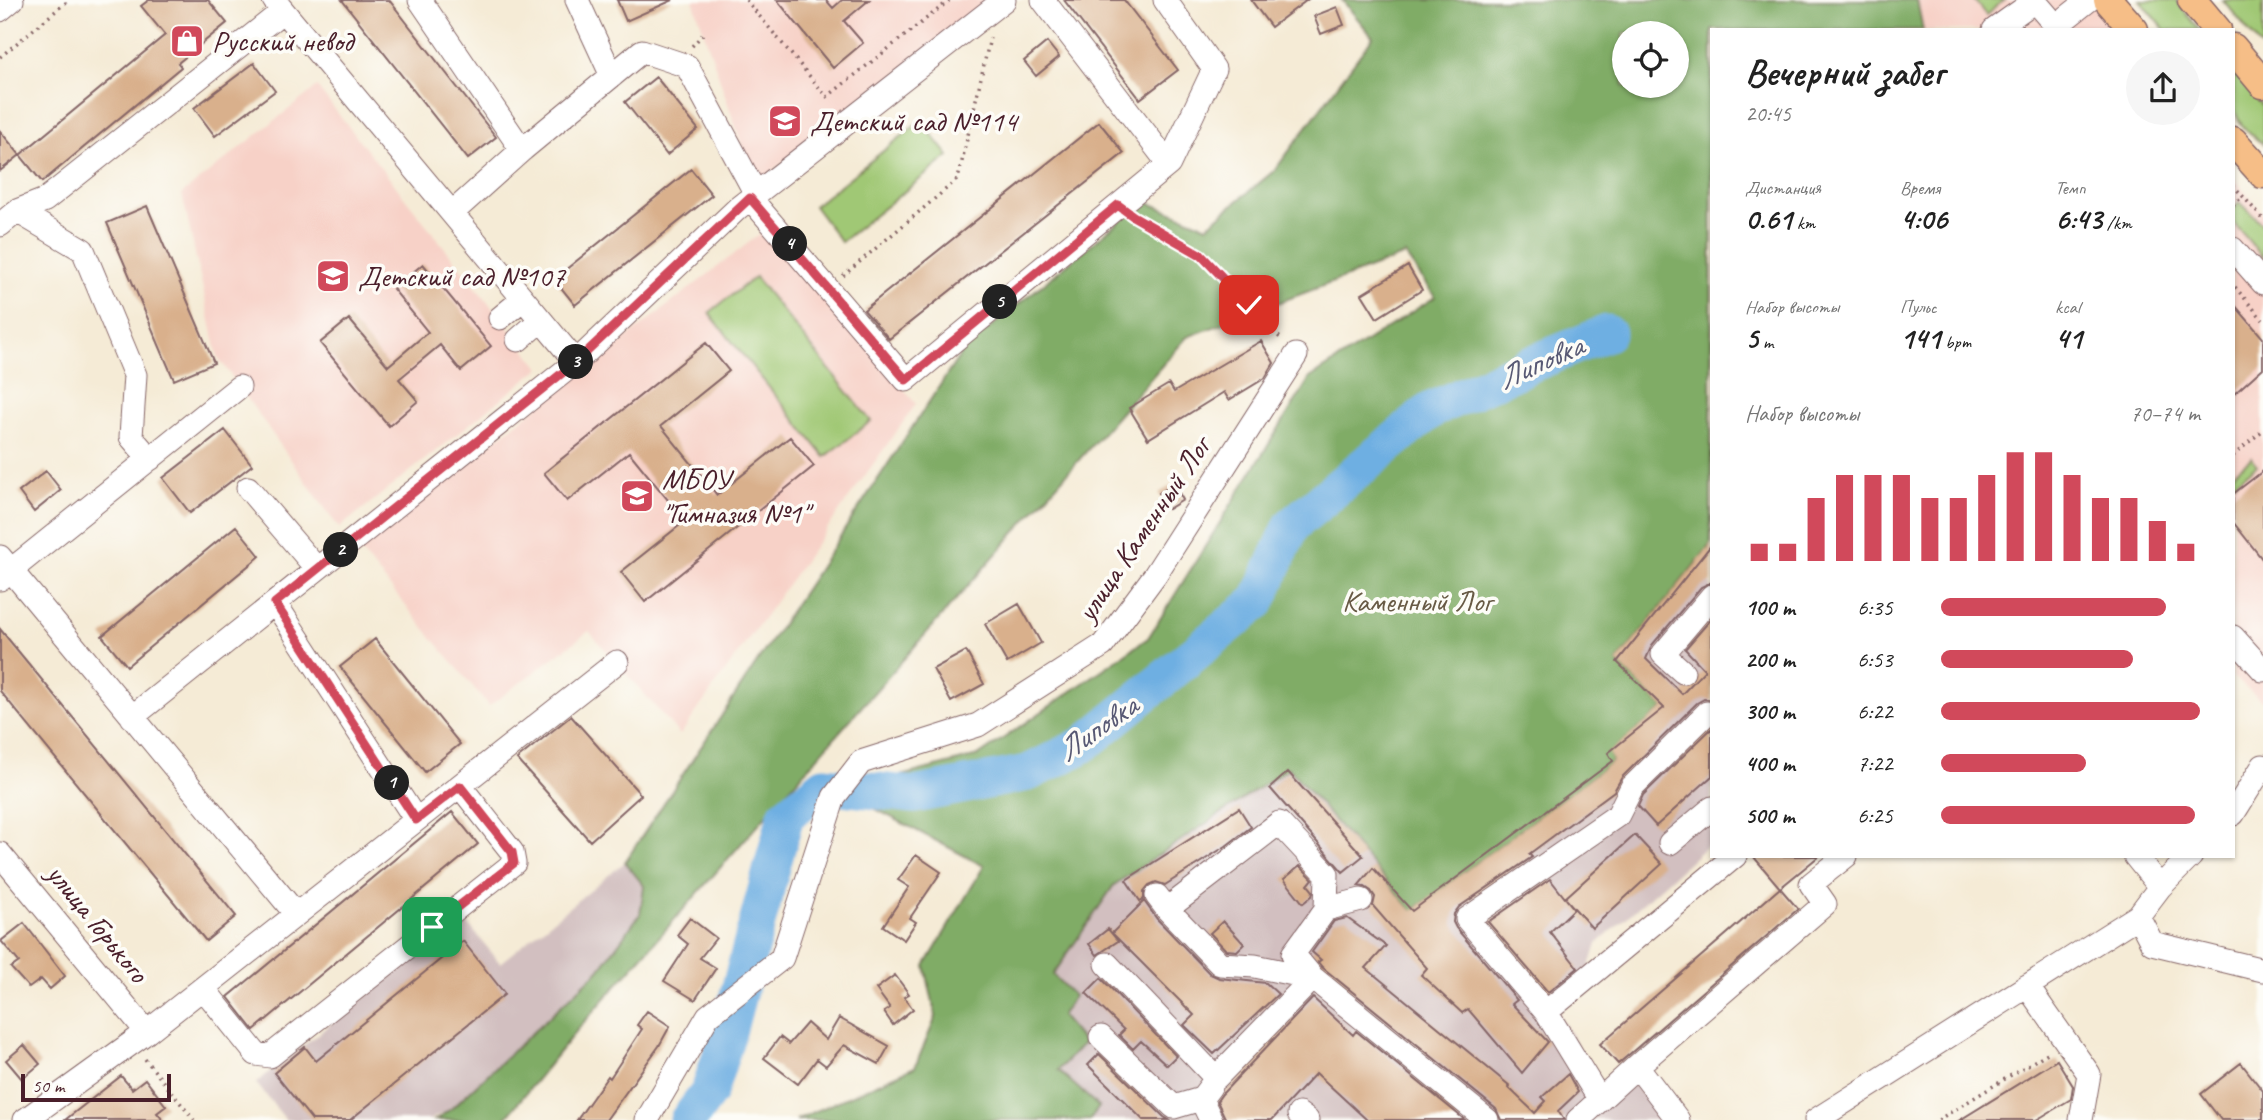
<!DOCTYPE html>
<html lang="ru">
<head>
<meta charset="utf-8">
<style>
  :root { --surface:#fff; --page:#f6f6f6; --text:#222; --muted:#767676; --accent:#d1495b }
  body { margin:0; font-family:Caveat,sans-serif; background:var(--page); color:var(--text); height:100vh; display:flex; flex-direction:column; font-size:26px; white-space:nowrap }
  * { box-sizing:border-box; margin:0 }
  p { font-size:23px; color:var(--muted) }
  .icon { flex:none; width:38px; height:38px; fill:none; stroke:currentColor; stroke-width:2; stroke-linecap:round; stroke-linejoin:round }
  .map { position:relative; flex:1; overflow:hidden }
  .side { position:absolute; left:1710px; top:28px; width:525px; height:830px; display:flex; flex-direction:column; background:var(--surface); border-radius:0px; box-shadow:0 2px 5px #0004 }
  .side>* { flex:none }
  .controls { position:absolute; left:1612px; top:21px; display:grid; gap:14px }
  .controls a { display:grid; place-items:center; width:77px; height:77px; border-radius:50%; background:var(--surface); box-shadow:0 2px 5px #0004; font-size:35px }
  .scale { position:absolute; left:21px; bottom:18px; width:150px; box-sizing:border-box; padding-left:7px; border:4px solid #4a1f2b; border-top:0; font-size:19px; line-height:24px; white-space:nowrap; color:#4a1f2b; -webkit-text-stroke:5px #fdfcf7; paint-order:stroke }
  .pin { position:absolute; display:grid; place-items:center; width:60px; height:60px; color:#fff; margin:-30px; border-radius:14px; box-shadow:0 4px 10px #0006 }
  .km { position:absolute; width:35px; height:35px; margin:-18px; border-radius:50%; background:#222; color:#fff; font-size:19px; line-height:35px; text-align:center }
  .round { display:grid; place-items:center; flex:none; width:74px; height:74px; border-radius:37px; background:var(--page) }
  .summary { display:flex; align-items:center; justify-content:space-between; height:119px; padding:0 35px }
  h1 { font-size:38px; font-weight:800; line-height:52px }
  .figures { display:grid; grid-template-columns:repeat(3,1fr); gap:10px; height:119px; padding:7px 35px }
  .figures div { display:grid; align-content:center }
  .figures b { font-size:30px; font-weight:800 }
  .figures small { font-size:19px; font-weight:400 }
  .figures p { font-size:19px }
  .chart { height:196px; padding:14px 35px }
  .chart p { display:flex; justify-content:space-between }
  .chart svg { width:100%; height:126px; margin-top:7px; stroke:var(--accent); stroke-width:6 }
  ul { padding:0 35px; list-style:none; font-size:23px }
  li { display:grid; grid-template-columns:112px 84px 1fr; align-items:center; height:52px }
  li i { height:18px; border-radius:9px; background:var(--accent) }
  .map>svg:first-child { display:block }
</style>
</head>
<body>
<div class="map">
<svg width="2263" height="1120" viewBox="0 0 2263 1120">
  <rect width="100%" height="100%" fill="#fdfcf7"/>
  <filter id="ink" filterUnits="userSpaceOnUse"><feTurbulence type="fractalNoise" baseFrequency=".0143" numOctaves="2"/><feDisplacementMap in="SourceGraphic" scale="14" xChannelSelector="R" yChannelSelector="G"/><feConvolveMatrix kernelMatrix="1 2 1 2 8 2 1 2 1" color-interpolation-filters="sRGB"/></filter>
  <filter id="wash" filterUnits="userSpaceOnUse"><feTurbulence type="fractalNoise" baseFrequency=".00686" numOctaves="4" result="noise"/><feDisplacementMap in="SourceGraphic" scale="28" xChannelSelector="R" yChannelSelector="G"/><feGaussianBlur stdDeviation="1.57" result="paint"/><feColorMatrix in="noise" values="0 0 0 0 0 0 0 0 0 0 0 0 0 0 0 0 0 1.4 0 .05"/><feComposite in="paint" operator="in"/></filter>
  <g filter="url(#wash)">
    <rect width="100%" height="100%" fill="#f5ebd6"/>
    <!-- built -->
    <path fill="#f7d1c7" d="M 693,0 L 985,0 L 987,3 L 755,184 Z
      M 1917,0 L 2091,0 L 2117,30 L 1923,30 Z
      M 317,87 L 540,368 L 339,528 L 218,357 L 182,194 Z
      M 2233,177 L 2263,213 L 2263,702 L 2233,677 Z
      M 769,227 L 916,404 L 680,735 L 589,631 L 489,706 L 357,547 Z"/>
    <!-- industrial -->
    <path fill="#d2bfc0" d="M 1711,544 L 1711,842 L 1597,944 L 1586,979 L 1555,1008 L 1604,1090 L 1633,1084 L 1664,1120 L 1090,1120 L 1099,1106 L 1058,1070 L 1061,1016 L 1052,975 L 1114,885 L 1289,768 L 1412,911 L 1612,761 L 1608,753 L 1663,707 L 1617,662 Z
      M 625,862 L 644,886 L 640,913 L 599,970 L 452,1108 L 429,1120 L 286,1120 L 256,1083 L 464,919 L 500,963 Z"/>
    <!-- green -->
    <path fill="#a0c874" stroke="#757450" stroke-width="2" d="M 1974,0 L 2004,0 L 1986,15 Z
      M 2140,0 L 2175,0 L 2200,30 L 2165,30 Z
      M 2223,0 L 2263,0 L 2263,49 Z
      M 2233,70 L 2263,106 L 2263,144 C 2229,121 2233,106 2233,70 Z
      M 921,121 L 949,156 L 841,242 L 814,206 Z
      M 2240,202 L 2263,225 L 2263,258 L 2233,222 L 2233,210 Z
      M 755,277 L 871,421 L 825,457 L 709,313 Z
      M 2252,458 L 2257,465 L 2233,484 L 2233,473 Z"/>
    <!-- forest -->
    <path fill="#80ac66" stroke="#656648" stroke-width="2" fill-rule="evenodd" d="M 1342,0 L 1917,0 L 1923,30 L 1712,30 L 1711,544 L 1617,662 L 1664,708 L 1609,753 L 1613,761 L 1412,911 L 1289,768 L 1114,885 L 1053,975 L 1074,996 L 1061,1016 L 1084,1043 L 1058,1070 L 1099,1107 L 1090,1120 L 796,1120 L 915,1067 L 936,1017 L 925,966 L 984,866 L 872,807 L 869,784 L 978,756 L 1148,638 L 1310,378 L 1435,297 L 1405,255 L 1187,337 L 572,1036 L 504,1120 L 435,1120 L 452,1108 L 599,970 L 640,914 L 644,886 L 625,862 L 964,349 L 1144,201 L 1207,226 L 1275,170 L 1373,37 ZM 1624,33 L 1676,33 L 1676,86 L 1624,86 Z"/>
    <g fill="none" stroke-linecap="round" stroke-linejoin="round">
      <!-- river -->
      <path stroke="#6eafe2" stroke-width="37" d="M 688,1120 L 709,1092 L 728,1032 L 786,815 L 824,785 L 914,795 L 1028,773 L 1083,745 L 1258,601 L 1292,525 L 1431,410 L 1536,362 L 1607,333"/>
    </g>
    <g id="blocks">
      <!-- building -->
      <path fill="#d9b08c" d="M 149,0 L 208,0 L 227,23 L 178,63 L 181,67 L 42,182 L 20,155 L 165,35 L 141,6 Z
        M 342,0 L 389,0 L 496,137 L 468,159 Z
        M 617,0 L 673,0 L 626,21 Z
        M 777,0 L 826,0 L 833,8 L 842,0 L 869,0 L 844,21 L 863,43 L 833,68 Z
        M 1064,0 L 1124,0 L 1178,70 L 1140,99 Z
        M 1251,0 L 1307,0 L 1271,27 Z
        M 1337,7 L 1344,25 L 1321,34 L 1314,16 Z
        M 1047,42 L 1059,57 L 1036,76 L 1024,61 Z
        M 254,63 L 275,91 L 215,136 L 194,108 Z
        M 656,77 L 698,129 L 667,155 L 625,102 Z
        M 1099,122 L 1124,153 L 889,339 L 864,310 Z
        M 0,131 L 20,155 L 0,171 Z
        M 691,169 L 712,195 L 575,305 L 554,279 Z
        M 147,206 L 214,363 L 174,380 L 107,223 Z
        M 423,264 L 491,346 L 461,371 L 440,345 L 399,379 L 418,401 L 389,426 L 320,343 L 349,319 L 388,366 L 428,332 L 393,289 Z
        M 1408,266 L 1422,290 L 1377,318 L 1362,294 Z
        M 2233,303 L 2263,338 L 2263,368 L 2233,395 Z
        M 1261,341 L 1274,363 L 1265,378 L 1229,400 L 1224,392 L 1148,439 L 1129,408 L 1169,384 L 1174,392 Z
        M 706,343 L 729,371 L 661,426 L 717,495 L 790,437 L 814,466 L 645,602 L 621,572 L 685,521 L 629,452 L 567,501 L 544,473 Z
        M 225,430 L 252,465 L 190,513 L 163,478 Z
        M 46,471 L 61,490 L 34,512 L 19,492 Z
        M 2263,471 L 2263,560 L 2233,522 L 2233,494 Z
        M 1174,484 L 1183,500 L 1168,509 L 1159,493 Z
        M 236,526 L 260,556 L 127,666 L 102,636 Z
        M 1712,544 L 1712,582 L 1701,587 L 1652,645 L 1646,659 L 1682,694 L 1705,670 L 1685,649 L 1712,618 L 1712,700 L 1704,699 L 1697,703 L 1622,777 L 1614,791 L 1529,854 L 1532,857 L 1459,907 L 1454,914 L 1453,922 L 1456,928 L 1517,1000 L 1512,1004 L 1548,1042 L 1522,1073 L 1468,1009 L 1462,1013 L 1421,975 L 1427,968 L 1373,906 L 1375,897 L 1371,891 L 1365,887 L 1358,886 L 1373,868 L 1412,911 L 1613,761 L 1608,753 L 1664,708 L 1617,662 Z
        M 1019,604 L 1041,643 L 1007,663 L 985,624 Z
        M 0,629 L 236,916 L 206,941 L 0,691 Z
        M 375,639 L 460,744 L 425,772 L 340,667 Z
        M 966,651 L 984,684 L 951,702 L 933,669 Z
        M 571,716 L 641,795 L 590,841 L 517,759 Z
        M 1712,728 L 1712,776 L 1656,826 L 1638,806 L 1643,795 Z
        M 1288,772 L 1363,856 L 1343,872 L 1270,788 Z
        M 1239,808 L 1251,827 L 1226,846 L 1165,885 L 1156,882 L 1149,885 L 1144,891 L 1144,899 L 1140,901 L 1126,880 Z
        M 452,812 L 478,844 L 254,1030 L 228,997 Z
        M 1635,835 L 1662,864 L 1592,928 L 1566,899 L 1574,909 L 1550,932 L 1578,968 L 1548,992 L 1488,922 L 1550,879 L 1565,898 Z
        M 916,855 L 941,872 L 910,918 L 916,922 L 904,940 L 883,926 L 909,887 L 898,880 Z
        M 1753,856 L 1819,856 L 1780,888 Z
        M 1300,866 L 1313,879 L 1308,885 L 1313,891 L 1312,896 L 1303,903 L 1284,879 Z
        M 1780,888 L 1798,909 L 1618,1064 L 1600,1044 Z
        M 1144,901 L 1157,919 L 1210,974 L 1219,978 L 1266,983 L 1278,994 L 1214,1054 L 1184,1025 L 1194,1015 L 1112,933 Z
        M 690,918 L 716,938 L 700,958 L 716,968 L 695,1000 L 664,981 L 688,944 L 677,935 Z
        M 1347,918 L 1386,946 L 1366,968 L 1510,1086 L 1509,1088 L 1535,1113 L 1546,1101 L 1542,1097 L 1568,1074 L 1578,1092 L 1558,1111 L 1564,1120 L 1501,1120 L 1496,1109 L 1322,967 L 1318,962 L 1321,960 L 1312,952 L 1334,921 Z
        M 1223,921 L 1244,944 L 1237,951 L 1226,950 L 1210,933 Z
        M 24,923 L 65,976 L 50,989 L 41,979 L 29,988 L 11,968 L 19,962 L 1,941 Z
        M 1108,929 L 1118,941 L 1097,955 L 1089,944 Z
        M 463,941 L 505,994 L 350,1120 L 312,1120 L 274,1073 L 305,1047 L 316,1061 Z
        M 895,975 L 909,994 L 904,997 L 913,1009 L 893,1025 L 884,1012 L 890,1008 L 876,989 Z
        M 1101,978 L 1176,1056 L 1167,1065 L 1141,1041 L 1133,1049 L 1119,1035 L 1124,1030 L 1086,993 Z
        M 1313,998 L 1353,1035 L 1356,1031 L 1465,1120 L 1367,1120 L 1316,1073 L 1272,1120 L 1226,1120 L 1217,1101 L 1222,1094 Z
        M 647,1011 L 670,1026 L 659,1046 L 606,1120 L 577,1120 L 608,1076 L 610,1078 L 642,1029 L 637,1025 Z
        M 839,1018 L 889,1046 L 879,1064 L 844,1045 L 826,1066 L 817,1059 L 798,1084 L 764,1058 L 780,1037 L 789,1044 L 807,1023 L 826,1040 Z
        M 24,1045 L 40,1064 L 22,1079 L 6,1060 Z
        M 1099,1054 L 1164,1117 L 1169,1120 L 1143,1120 L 1088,1065 Z
        M 2057,1060 L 2073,1086 L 2071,1099 L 2043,1116 L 2036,1120 L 1960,1120 Z
        M 2241,1063 L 2263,1091 L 2263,1120 L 2221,1120 L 2201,1094 Z
        M 121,1076 L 132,1089 L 145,1079 L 166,1106 L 157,1113 L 163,1120 L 65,1120 Z"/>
    </g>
  </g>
  <g filter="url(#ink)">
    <use href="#blocks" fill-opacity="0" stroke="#866667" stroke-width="2"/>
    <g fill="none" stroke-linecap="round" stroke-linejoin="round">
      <!-- minor casing -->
      <g stroke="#866667" stroke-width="25">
        <path id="minor" d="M 420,0 L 522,150
          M 577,0 L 612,76
          M 1043,0 L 1169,164
          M 0,10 L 12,0
          M 1994,30 L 2029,5 L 2037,4 L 2056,26
          M 2059,30 L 2056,26 L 2089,0
          M 750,198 L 906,380 L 1169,164 L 1214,69 L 1165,0
          M 17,211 L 83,250 L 135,375 L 131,437 L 150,459
          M 452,213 L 522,150 L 642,51 L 687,66 L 756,194
          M 0,225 L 17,211 L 45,200 L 283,11
          M 2233,249 L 2263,283
          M 500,318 L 523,299
          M 518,340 L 541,320
          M 576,362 L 738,208 L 1004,0
          M 248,488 L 317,569
          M 0,557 L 296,914
          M 0,579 L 239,387
          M 275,603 L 416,820
          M 2233,637 L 2263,670
          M 1683,672 L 1663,654 L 1712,596
          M 1707,713 L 1632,787 L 1618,815 L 1467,919 L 1546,1012 L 1735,856
          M 132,717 L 576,362 L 274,0
          M 2233,814 L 2263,766
          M 1670,843 L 1712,808
          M 0,854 L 147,1032
          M 2135,856 L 2160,887
          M 1157,896 L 1167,909 L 1279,823 L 1327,874 L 1326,909
          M 1361,900 L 1326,909 L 1293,954 L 1313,978 L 1487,1120
          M 2138,916 L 2152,943 L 2263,970
          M 1107,964 L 1216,1078 L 1313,978 L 1255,966 L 1220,964 L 1167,909
          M 2027,986 L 2089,1074 L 2081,1120
          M 203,988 L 256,1054 L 270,1056 L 514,863 L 512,852 L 460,786
          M 1546,1012 L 1600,1100
          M 1101,1037 L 1174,1107 L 1201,1099
          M 1210,1087 L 1201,1099 L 1211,1120
          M 1299,1114 L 1307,1120
          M 25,1120 L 147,1032 L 617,662
          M 647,1120 L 708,1016 L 782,958 L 834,797 L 861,762 L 978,725 L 1103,645 L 1155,575 L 1296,355
          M 1578,1120 L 1637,1066
          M 1678,1120 L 1637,1066 L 1825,904 L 1811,884 L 1846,856
          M 1816,1120 L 2138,916 L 2160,887 L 2191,856"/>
      </g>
      <!-- major casing -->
      <g stroke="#866667" stroke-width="31">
        <path id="major" d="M 2108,0 L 2134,30
          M 2192,0 L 2217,30
          M 2233,48 L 2263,84
          M 2233,141 L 2263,174"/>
      </g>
      <!-- path -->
      <path stroke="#866667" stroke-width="3.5" stroke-dasharray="2 5" stroke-linecap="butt" d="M 746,0 L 827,97 L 950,0
        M 692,46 L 704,33
        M 0,57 L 69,0
        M 2233,185 L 2263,219
        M 2233,205 L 2243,196
        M 1134,217 L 1201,255 L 1283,341
        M 843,276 L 958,179 L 990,38
        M 2235,287 L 2263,320
        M 2233,456 L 2263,430
        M 145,1059 L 194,1120
        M 1938,1120 L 2049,1052"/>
      <!-- minor -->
      <use href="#minor" stroke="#fff" stroke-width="23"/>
      <!-- major -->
      <use href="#major" stroke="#f6be87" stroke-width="28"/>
    </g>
  </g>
  <g fill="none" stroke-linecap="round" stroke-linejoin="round" filter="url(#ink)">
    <!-- route casing -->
    <g stroke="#fff" stroke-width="14">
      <path id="route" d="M 432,927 L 514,863 L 512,852 L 460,786 L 416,820 L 275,603 L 576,362 L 750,198 L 906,380 L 1118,205 L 1133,216 L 1201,255 L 1249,305"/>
    </g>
    <!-- route -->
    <use href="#route" stroke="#d1495b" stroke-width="9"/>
  </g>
  <!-- icons -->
  <defs>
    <g id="shop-square" transform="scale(1.75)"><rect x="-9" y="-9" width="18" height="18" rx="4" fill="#d1495b" stroke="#fdfcf7"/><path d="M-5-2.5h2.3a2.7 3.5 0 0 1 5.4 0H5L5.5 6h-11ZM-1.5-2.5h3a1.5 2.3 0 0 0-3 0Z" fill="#fff"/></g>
    <g id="school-square" transform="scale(1.75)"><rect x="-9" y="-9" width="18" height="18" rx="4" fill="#d1495b" stroke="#fdfcf7"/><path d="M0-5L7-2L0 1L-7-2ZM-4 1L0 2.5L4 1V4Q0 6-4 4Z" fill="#fff"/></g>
  </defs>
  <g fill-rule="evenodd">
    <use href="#shop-square" x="187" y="41"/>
    <use href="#school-square" x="785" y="121"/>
    <use href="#school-square" x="333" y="276"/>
    <use href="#school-square" x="637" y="496"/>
  </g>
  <g text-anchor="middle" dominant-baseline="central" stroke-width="7" stroke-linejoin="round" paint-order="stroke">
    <!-- poi labels -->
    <g font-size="30" fill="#4a1f2b" stroke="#fdfcf7" text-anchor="start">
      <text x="212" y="41">Русский невод</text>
      <text x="810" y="121">Детский сад №114</text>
      <text x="358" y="276">Детский сад №107</text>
      <text x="662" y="479">МБОУ<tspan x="662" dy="34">"Гимназия №1"</tspan></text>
    </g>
    <!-- street labels -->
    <g font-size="30" fill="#4a1f2b" stroke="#fdfcf7">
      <text transform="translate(1143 529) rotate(-56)">улица Каменный Лог</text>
      <text transform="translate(98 923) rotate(51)">улица Горького</text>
    </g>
    <!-- park labels -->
    <g font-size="30" fill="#685a45" stroke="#fdfcf7">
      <text x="1417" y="601">Каменный Лог</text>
    </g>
    <!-- water labels -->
    <g font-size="32" font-style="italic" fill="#585974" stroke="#fdfcf7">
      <text transform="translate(1540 362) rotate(-24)">Липовка</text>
      <text transform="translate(1097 728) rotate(-35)">Липовка</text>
    </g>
  </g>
</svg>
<div class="controls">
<a><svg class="icon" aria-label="locate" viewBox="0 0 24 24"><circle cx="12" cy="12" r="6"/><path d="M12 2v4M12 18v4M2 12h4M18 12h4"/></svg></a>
</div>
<div class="scale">50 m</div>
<div class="pin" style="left:432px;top:927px;background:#1e9e55"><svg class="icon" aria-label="arrive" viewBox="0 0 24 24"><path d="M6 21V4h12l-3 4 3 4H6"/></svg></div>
<div class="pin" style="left:1249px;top:305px;background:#d93025"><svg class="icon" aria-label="check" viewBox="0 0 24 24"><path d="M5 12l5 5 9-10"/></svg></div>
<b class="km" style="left:392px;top:783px">1</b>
<b class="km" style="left:341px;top:550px">2</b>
<b class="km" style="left:576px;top:362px">3</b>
<b class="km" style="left:790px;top:244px">4</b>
<b class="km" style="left:1000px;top:302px">5</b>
<section class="side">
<div class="summary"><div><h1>Вечерний забег</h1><p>20:45</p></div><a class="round"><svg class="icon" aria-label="share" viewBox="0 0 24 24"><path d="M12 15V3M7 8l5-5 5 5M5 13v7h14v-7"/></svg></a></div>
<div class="figures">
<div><p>Дистанция</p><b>0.61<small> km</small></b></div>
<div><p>Время</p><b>4:06</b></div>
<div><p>Темп</p><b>6:43<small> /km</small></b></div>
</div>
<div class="figures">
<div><p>Набор высоты</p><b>5<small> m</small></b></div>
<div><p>Пульс</p><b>141<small> bpm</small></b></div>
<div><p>kcal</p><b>41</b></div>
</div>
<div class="chart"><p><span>Набор высоты</span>70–74 m</p>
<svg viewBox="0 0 160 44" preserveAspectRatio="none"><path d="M5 44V38M15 44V38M25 44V22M35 44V14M45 44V14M55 44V14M65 44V22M75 44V22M85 44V14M95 44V6M105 44V6M115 44V14M125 44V22M135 44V22M145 44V30M155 44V38"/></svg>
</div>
<ul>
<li><b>100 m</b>6:35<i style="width:87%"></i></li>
<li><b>200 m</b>6:53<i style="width:74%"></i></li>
<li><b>300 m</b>6:22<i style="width:100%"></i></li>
<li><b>400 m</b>7:22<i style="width:56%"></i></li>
<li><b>500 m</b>6:25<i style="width:98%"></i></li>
</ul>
</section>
</div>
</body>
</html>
